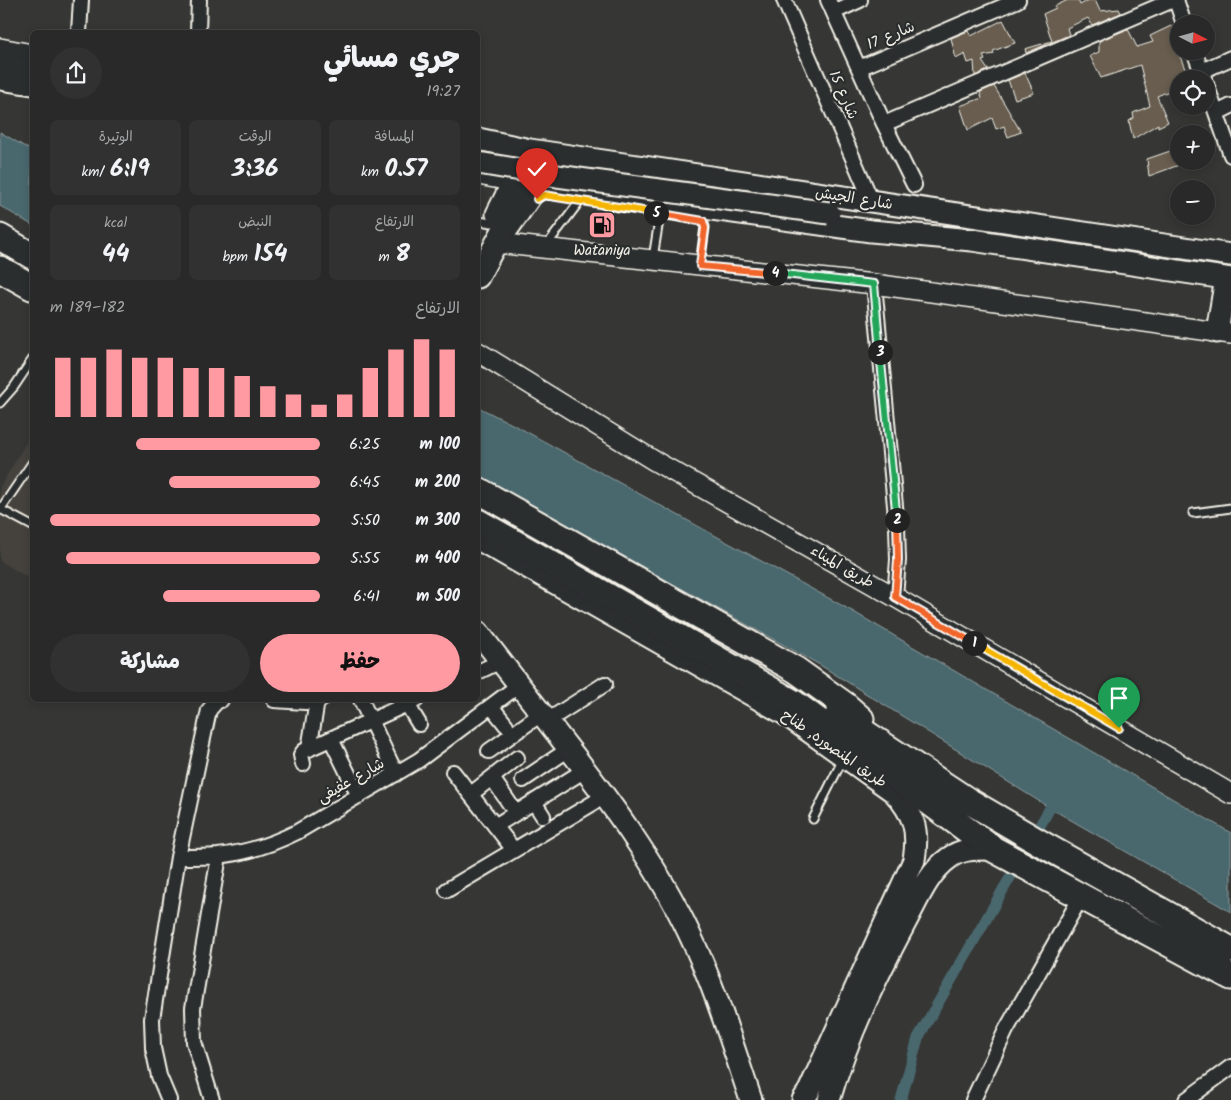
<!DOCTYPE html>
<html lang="ar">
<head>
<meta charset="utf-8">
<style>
  :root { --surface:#282928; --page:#303130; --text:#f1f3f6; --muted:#a5a6a8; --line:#444545; --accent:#ff9aa2 }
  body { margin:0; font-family:Kalam,"Playpen Sans Arabic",sans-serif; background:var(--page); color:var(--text); direction:rtl; height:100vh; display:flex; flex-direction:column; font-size:19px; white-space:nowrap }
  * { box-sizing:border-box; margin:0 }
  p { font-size:16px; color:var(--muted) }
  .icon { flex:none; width:28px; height:28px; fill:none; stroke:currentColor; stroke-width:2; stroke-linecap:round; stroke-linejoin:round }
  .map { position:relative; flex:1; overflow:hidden; direction:ltr }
  .sheet { position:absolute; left:30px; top:30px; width:450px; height:672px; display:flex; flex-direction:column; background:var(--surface); border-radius:8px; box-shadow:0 2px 8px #0003,0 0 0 1px var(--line); direction:rtl }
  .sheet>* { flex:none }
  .needle { width:32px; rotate:96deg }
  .buttons { position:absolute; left:1170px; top:15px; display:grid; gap:10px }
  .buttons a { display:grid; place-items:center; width:45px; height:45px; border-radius:50%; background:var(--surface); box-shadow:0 2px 8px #0003,0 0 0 1px var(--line); font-size:25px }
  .pin { position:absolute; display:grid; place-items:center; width:42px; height:42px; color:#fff; margin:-51px -21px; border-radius:50% 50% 50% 0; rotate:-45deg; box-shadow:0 0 5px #0007 }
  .pin .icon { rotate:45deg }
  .km { position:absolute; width:25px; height:25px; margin:-12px; border-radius:50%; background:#222; color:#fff; font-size:14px; line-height:25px; text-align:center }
  .round { display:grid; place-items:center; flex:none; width:52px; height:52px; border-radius:26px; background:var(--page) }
  .summary { display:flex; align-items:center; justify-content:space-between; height:85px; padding:0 20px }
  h1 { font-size:28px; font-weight:800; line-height:38px }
  .figures { display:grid; grid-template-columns:repeat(3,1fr); gap:8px; height:85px; padding:5px 20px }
  .figures div { display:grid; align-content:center; border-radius:8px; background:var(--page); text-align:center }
  .figures b { font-size:25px; font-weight:800 }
  .figures small { font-size:14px; font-weight:400 }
  .figures p { font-size:14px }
  .chart { height:140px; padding:10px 20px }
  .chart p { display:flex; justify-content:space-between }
  .chart svg { width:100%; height:90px; margin-top:5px; stroke:var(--accent); stroke-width:6 }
  .action { display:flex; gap:10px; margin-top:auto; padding:10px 20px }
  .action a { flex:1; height:58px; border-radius:30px; background:var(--accent); color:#111; font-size:20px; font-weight:800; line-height:58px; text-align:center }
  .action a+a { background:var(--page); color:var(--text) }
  ul { padding:0 20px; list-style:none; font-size:16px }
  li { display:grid; grid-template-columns:80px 60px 1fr; align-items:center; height:38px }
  li i { height:12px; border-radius:6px; background:var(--accent) }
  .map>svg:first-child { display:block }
</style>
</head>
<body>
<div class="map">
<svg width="1231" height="1100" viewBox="0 0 1231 1100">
  <rect width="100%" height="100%" fill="#363735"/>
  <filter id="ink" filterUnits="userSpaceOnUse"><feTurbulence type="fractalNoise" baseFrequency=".02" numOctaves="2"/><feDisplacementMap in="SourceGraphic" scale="10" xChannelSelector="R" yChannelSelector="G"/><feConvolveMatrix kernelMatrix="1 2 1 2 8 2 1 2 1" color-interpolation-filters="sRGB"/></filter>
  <g filter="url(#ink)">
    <!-- built -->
    <path fill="#45423d" d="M 32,433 L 32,580 L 0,561 L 0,487 Z"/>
    <!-- water -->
    <path fill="#4a676e" stroke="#8e9e9f" d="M 0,132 L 32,151 L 32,225 L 0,206 Z
      M 478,407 L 518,427 L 852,611 L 1231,833 L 1231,912 L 1050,808 L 820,665 L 478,476 Z"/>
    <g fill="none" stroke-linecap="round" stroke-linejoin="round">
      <!-- canal -->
      <path stroke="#4a676e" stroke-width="11" d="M 901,1100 L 918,1038 L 1050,808"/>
    </g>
    <!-- building -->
    <path fill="#675d4f" stroke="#f4f1e8" d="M 1068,0 L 1078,0 L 1080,5 L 1089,0 L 1095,0 L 1100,11 L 1119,9 L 1121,13 L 1092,25 L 1088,18 L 1067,28 L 1069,35 L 1026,53 L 1025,49 L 1052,41 L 1043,14 L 1056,8 L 1055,6 Z
      M 1003,20 L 1015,43 L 993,51 L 994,54 L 983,56 L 985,60 L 982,61 L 988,70 L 975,76 L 974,61 L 968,63 L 965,54 L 956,59 L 951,38 L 968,31 L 971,36 Z
      M 1173,25 L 1179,45 L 1179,54 L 1189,79 L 1179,79 L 1179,87 L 1157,96 L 1168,122 L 1158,127 L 1158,124 L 1133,139 L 1129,121 L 1134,118 L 1133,113 L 1150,106 L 1140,65 L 1101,78 L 1090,56 L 1099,52 L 1099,41 L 1128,29 L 1137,47 L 1153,42 L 1150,36 Z
      M 1025,73 L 1034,93 L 1015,99 L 1008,80 Z
      M 994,86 L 1021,132 L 1008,137 L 1004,126 L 996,129 L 992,118 L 968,130 L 960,106 L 982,98 L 980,92 Z
      M 1179,148 L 1179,165 L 1149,176 L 1147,159 Z"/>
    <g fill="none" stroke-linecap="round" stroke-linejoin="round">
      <!-- lane casing -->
      <g stroke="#f4f1e8" stroke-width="11">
        <path id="lane" d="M 603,204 L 703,221 L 705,227 L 700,265
          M 478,221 L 492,223
          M 509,239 L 537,199 L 543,195 L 548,195
          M 546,246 L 580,201
          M 653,258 L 660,214
          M 0,403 L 14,387 L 32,360
          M 0,509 L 32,526
          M 0,510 L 32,463
          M 1193,513 L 1231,508
          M 813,819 L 843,759"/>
      </g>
      <!-- street casing -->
      <g stroke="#f4f1e8" stroke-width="18">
        <path id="street" d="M 784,0 L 872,202
          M 828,0 L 884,124 L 914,185
          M 1176,0 L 1184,24
          M 834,12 L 860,0
          M 79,32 L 81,0
          M 198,32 L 199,0
          M 1194,51 L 1204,78
          M 859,68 L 1018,0
          M 1202,71 L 1231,58
          M 1206,84 L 1231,155
          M 1217,113 L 1231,106
          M 884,124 L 1173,0
          M 874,284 L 897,527 L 898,560 L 895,597
          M 478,672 L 501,661
          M 274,700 L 305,702 L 321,700
          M 361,700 L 396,774
          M 407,704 L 419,724
          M 491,706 L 506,725
          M 547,721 L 605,684
          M 331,739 L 359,796
          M 309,749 L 317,701
          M 489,751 L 541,714
          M 303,764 L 301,755 L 304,751 L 416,700
          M 453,772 L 514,850
          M 492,778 L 516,813
          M 523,780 L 569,749
          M 471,794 L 517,758
          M 534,802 L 543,816
          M 495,826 L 585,770
          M 178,857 C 192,857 205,857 218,856 C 246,853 273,844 297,832 L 419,760 L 519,685
          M 447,890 L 605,796
          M 169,1100 L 159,1076 L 153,1048 L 152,1019 L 178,857 L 197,767 L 209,710 L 217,701 L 221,700
          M 212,1100 L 194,1042 L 193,1008 L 219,856
          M 973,1100 L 1006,1030 L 1081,897
          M 1186,1100 L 1231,1067"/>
      </g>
      <!-- secondary casing -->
      <g stroke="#f4f1e8" stroke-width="22">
        <path id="secondary" d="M 0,48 L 32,54
          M 478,175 L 528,184
          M 496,243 L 874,284 L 1231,334
          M 478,352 L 653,460 L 895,597 L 1231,794"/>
      </g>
      <!-- primary casing -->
      <g stroke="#f4f1e8" stroke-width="25">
        <path id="primary" d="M 0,63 L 32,69
          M 0,79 L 32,84
          M 478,139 L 530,150 L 1231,255
          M 497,214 L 527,154
          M 478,277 L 517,204 L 531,184 L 871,231 L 972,240 L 1231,279
          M 1217,332 L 1226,278
          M 478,539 L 785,714 L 894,792 C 914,814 919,830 914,860 L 809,1091 L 803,1100
          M 478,632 C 506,668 534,704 562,740 C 609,800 656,863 689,933 C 715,987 732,1044 751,1100
          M 829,1100 C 847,1037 875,979 906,921 C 918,899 928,873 949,858 C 962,848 977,849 993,849"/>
      </g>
      <!-- highway casing -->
      <g stroke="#f4f1e8" stroke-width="29">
        <path id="highway" d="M 0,237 L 32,256
          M 0,269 L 32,287
          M 478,490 L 796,670 L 845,705 L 861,719
          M 478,522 L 794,703 L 993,849 L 1231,977
          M 838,715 L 967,800 L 1044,845 L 1231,950"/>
      </g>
      <!-- lane -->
      <use href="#lane" stroke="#2a2d2e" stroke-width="7"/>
      <!-- street -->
      <use href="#street" stroke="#2a2d2e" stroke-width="14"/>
      <!-- secondary -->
      <use href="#secondary" stroke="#2a2d2e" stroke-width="19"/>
      <!-- primary -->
      <use href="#primary" stroke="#2a2d2e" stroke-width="21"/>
      <!-- highway -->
      <use href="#highway" stroke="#2a2d2e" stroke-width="25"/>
      <!-- primary-bridge casing -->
      <g stroke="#f4f1e8" stroke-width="25" stroke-linecap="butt">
        <path id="primary-bridge" d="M 478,163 L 557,176 L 829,213"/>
      </g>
      <!-- primary-bridge -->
      <use href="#primary-bridge" stroke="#2a2d2e" stroke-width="21"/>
    </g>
  </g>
  <g fill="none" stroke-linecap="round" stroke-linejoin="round" filter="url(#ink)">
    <!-- split-1 casing -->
    <g stroke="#fff" stroke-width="10">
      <path id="split-1" d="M 974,643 L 1119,728"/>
    </g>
    <!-- split-2 casing -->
    <g stroke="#fff" stroke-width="10">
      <path id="split-2" d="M 897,520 L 898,560 L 895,597 L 974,643"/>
    </g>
    <!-- split-3 casing -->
    <g stroke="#fff" stroke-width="10">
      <path id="split-3" d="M 880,352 L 897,520"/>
    </g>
    <!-- split-4 casing -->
    <g stroke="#fff" stroke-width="10">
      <path id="split-4" d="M 775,273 L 874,284 L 880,352"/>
    </g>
    <!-- split-5 casing -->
    <g stroke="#fff" stroke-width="10">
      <path id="split-5" d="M 656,213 L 703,221 L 705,228 L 700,266 L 775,273"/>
    </g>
    <!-- split-6 casing -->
    <g stroke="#fff" stroke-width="10">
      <path id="split-6" d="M 537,199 L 544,195 L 656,213"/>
    </g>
    <!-- split-1 -->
    <use href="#split-1" stroke="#f5b400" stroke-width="6"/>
    <!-- split-2 -->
    <use href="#split-2" stroke="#f0652b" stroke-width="6"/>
    <!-- split-3 -->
    <use href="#split-3" stroke="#22a559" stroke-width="6"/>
    <!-- split-4 -->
    <use href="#split-4" stroke="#22a559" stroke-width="6"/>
    <!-- split-5 -->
    <use href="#split-5" stroke="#f0652b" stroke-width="6"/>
    <!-- split-6 -->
    <use href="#split-6" stroke="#f5b400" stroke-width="6"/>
  </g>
  <!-- icons -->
  <defs>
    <g id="fuel-square" transform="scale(1.4375)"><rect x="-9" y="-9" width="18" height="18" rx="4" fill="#ff9aa2" stroke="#2a2d2e"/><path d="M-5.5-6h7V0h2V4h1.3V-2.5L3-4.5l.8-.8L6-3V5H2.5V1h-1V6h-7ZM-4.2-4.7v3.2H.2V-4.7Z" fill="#111"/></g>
  </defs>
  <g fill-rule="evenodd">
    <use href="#fuel-square" x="602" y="225"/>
  </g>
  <g text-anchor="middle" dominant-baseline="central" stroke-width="4.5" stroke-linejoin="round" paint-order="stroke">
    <!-- street labels -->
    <g font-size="15" fill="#f4f1e8" stroke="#2a2d2e">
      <text transform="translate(891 36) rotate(-23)">شارع 17</text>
      <text transform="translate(843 95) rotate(66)">شارع 15</text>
      <text transform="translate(854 199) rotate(9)">شارع الجيش</text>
      <text transform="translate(842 567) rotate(30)">طريق الميناء</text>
      <text transform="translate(834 749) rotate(35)">طريق المنصوره, طناح</text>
      <text transform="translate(351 781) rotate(-30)">شارع عفيفى</text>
    </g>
    <!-- poi labels -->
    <g font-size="15" fill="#f4f1e8" stroke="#2a2d2e">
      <text x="602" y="251">Wataniya</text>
    </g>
  </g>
</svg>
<div class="buttons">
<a><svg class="needle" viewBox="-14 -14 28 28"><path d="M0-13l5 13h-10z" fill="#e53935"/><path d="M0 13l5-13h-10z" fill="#a5a6a8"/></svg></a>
<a><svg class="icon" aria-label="locate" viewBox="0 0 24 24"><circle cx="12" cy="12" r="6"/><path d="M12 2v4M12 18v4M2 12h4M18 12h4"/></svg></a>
<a>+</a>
<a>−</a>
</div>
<div class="pin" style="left:1119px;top:728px;background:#1e9e55"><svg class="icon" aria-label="arrive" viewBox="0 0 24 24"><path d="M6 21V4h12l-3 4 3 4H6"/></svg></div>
<div class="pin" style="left:537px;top:199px;background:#d93025"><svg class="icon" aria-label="check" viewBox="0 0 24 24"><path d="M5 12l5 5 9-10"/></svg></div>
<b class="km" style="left:974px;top:643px">1</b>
<b class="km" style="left:897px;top:520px">2</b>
<b class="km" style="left:880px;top:352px">3</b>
<b class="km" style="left:775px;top:273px">4</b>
<b class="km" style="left:656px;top:213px">5</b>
<section class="sheet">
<div class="summary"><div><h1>جري مسائي</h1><p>19:27</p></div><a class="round"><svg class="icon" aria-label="share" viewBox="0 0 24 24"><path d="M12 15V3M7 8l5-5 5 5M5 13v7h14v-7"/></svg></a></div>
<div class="figures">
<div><p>المسافة</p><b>0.57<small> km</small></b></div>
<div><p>الوقت</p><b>3:36</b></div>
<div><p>الوتيرة</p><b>6:19<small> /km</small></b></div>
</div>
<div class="figures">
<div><p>الارتفاع</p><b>8<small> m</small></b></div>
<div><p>النبض</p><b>154<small> bpm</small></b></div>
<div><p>kcal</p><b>44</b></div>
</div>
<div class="chart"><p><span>الارتفاع</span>182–189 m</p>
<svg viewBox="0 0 160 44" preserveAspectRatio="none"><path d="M5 44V15M15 44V15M25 44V11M35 44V15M45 44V15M55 44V20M65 44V20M75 44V24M85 44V29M95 44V33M105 44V38M115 44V33M125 44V20M135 44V11M145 44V6M155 44V11"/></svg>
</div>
<ul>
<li><b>100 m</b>6:25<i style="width:68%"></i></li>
<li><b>200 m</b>6:45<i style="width:56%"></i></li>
<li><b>300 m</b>5:50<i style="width:100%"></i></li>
<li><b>400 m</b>5:55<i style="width:94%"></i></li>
<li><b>500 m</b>6:41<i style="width:58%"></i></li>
</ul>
<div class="action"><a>حفظ</a><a>مشاركة</a></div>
</section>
</div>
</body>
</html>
